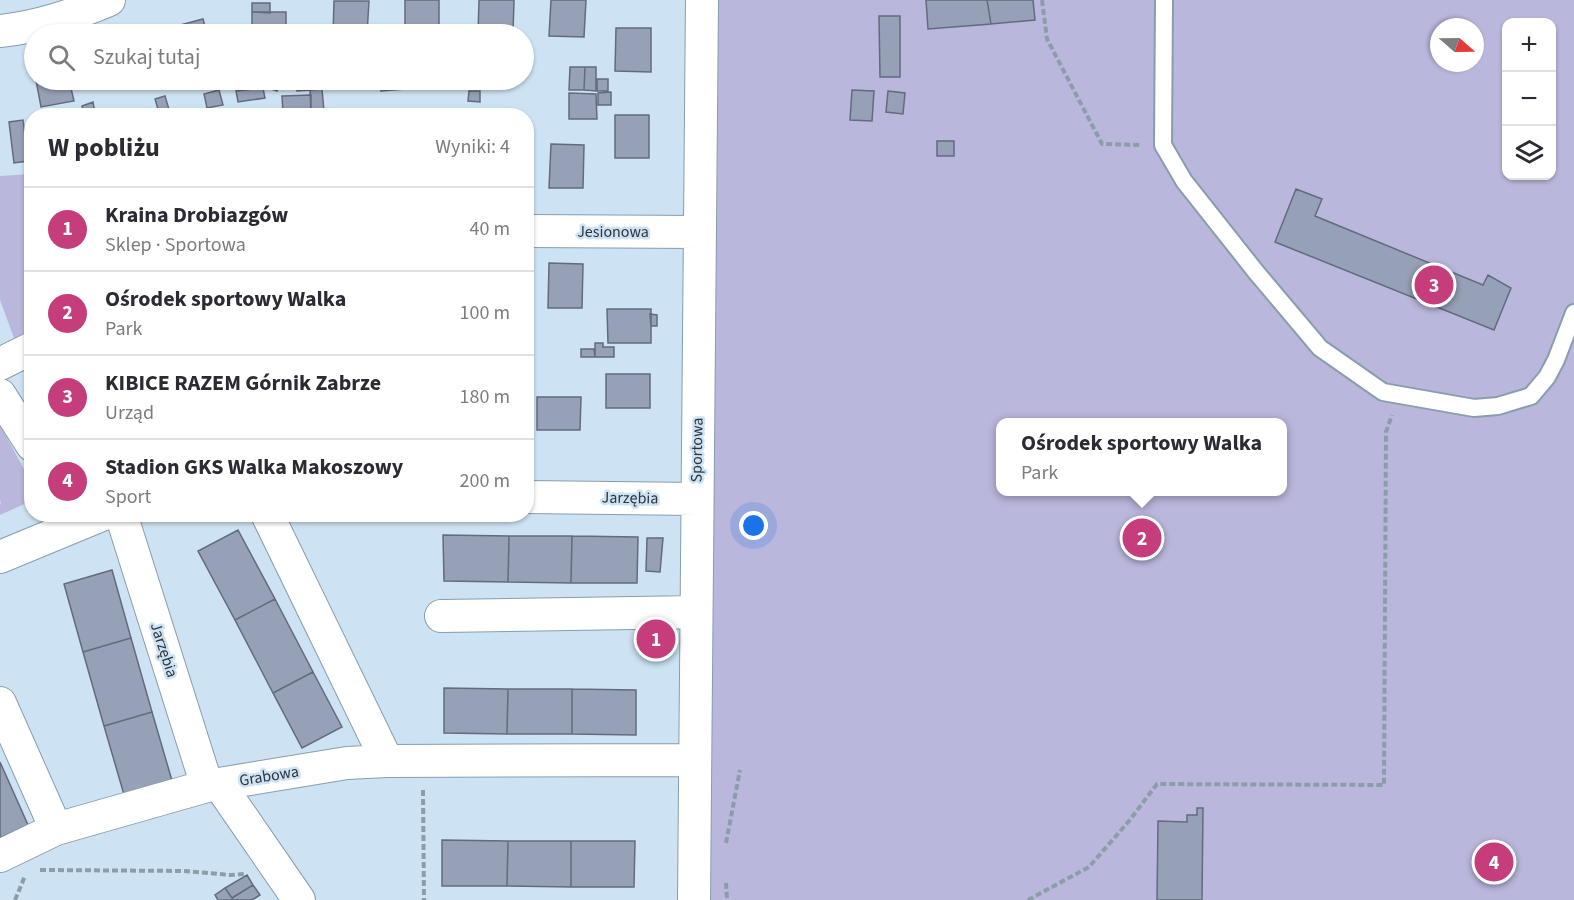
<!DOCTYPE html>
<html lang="pl">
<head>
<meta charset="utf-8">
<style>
	body { margin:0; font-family:"Source Sans 3",sans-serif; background:#f7f7f7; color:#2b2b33 }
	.controls { position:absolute; right:18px; top:18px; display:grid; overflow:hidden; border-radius:12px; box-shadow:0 2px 4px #0004 }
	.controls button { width:54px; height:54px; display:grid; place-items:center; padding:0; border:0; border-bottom:2px solid #e1e1e2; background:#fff; color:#2b2b33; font:30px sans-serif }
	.compass { position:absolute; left:1430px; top:18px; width:54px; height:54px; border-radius:50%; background:#fff; box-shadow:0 2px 4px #0004; rotate:110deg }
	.you { position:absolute; left:754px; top:526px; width:21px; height:21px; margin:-15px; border:4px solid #fff; border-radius:50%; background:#1a73e8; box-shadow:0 0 0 9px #1a73e833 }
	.badge { display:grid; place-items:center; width:39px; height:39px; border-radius:50%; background:#c53d7b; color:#fff; font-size:20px; font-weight:700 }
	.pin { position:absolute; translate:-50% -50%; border:3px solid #fff; box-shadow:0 2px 6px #0006 }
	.popup { position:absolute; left:996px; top:418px; width:291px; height:78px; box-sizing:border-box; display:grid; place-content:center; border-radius:12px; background:#fff; filter:drop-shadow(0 2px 4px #0005); font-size:20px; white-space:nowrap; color:#7c7c81 }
	.popup b { font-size:22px; color:#2b2b33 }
	.popup::after { content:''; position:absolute; left:50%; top:100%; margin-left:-12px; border:12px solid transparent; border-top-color:#fff }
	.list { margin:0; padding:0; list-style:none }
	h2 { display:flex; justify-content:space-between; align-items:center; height:78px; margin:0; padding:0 24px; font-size:26px }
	h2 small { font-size:20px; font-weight:400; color:#7c7c81 }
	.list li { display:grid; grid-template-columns:39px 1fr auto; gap:18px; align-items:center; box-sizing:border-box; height:84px; padding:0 24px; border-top:2px solid #e1e1e2 }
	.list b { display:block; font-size:22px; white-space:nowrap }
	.list p { margin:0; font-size:20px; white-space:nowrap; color:#7c7c81 }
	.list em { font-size:20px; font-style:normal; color:#7c7c81 }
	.icon { flex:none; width:33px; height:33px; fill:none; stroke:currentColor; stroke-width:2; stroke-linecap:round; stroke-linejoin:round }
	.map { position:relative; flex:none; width:1574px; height:900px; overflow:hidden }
	.search { position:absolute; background:#fff; box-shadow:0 2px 4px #0004; left:24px; top:24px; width:510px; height:66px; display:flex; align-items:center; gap:15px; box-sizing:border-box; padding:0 21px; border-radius:33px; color:#7c7c81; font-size:22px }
	.panel { position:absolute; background:#fff; box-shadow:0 2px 4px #0004; left:24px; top:108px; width:510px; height:414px; border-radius:24px }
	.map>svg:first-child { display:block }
</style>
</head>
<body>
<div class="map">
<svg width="1574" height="900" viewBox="0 0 1574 900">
	<rect width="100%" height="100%" fill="#cde3f4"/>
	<!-- green -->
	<path fill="#bab7dc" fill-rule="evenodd" d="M715,0H1574V900H707ZM1506,22H1552V176H1506ZM1439,27H1475V63H1439ZM1001,422H1283V492H1001Z
		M31,174V329L14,338L0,300V176Z
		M0,425L31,482V501L0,515V504L1,503L0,500Z"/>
	<!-- building -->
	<path fill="#96a0b6" stroke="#626b7f" stroke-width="1.5" d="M405,0H439V34H405Z
		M479,0H514L513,34H478Z
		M551,0H586L584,37L549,36Z
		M926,0H987L991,24L928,29Z
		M987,0H1033L1035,20L991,24Z
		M334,1H369L367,34H333Z
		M252,3H270V13L252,12Z
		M252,12H286V34H252Z
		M879,16H900V77H880Z
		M203,19L207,34H171L169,28Z
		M616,28H651V72L615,71Z
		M570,67H585L584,90H569Z
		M585,67H596V91L584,90Z
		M597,79H608V91H597Z
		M36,80H69L74,101L41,107Z
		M111,80H140L113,87Z
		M269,80H282L277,91L266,87Z
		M296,80H310V90L297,91Z
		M310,80H326L327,88L310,90Z
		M380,80H404L405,89L381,91Z
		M425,80H437V84L425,85Z
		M263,88L265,98L238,102L236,91Z
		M322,89L324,111L311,113L310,90Z
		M219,90L223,105L207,108L204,94Z
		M852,90L874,91L872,121L850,120Z
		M469,91H480V102L468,101Z
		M888,91L905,93L903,114L886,112Z
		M611,92V105H598V93Z
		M569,93L596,94L597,119H569Z
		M311,95V113L283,114L282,96Z
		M165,96L171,116H160L155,99Z
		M93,102L95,113L84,115L82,106Z
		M615,115H649V158H615Z
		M23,120L28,161L14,163L9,122Z
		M937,141H954V156H937Z
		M551,144L584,145L583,188H549Z
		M1296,189L1322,199L1315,216L1483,285L1488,275L1511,288L1494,330L1275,242Z
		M549,263L583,264L582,308H548Z
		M607,309H651V343H608Z
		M650,314L657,315V326H651Z
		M595,343H603V347H614V357H595Z
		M581,349H594L595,357H581Z
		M606,374H650V408H606Z
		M537,397H581L580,430H537Z
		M238,530L275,599L235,620L198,551Z
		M443,535L509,536L508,582L444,581Z
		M509,536H572L571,583L508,582Z
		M572,536L638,537L637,583H571Z
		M647,538H663L660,572L646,571Z
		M112,570L131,638L83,652L64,584Z
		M275,599L313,672L273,693L235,620Z
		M649,626H665L664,653L647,652Z
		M131,638L152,712L104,726L83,652Z
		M313,672L342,727L302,748L273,693Z
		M444,688L508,689L507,734L444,733Z
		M508,689H572V734H507Z
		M572,689L636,690V735L572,734Z
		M152,712L173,784L125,798L104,726Z
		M0,762L28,825L0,838Z
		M1197,808H1203L1202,900H1157L1158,821L1187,822V815H1197Z
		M442,840L508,841L507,886H442Z
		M508,841H571V887L507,886Z
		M571,841H635L634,887H571Z
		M247,875L253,885L232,898L225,888Z
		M253,885L260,895L252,900H233L232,898Z
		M225,888L232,898L233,900H218L215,895Z"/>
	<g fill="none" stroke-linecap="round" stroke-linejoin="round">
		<defs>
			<path id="service" d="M1164,0L1163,145L1184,181L1256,272L1320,348L1383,392L1474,408L1498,406L1531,396L1547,377L1556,360L1574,313"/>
			<path id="minor" d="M0,31C39,27 73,15 109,0
				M526,231L699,232
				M0,364L32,348
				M0,395L32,445
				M526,497L697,499
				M121,514L207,786
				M267,514L387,761
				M0,557L104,514
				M441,616L696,612
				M0,703L56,829
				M0,856L56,829L207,786L219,784
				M299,900L219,784L347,763L387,761L695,760
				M694,900L702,0"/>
		</defs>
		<!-- service casing -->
		<use href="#service" stroke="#889dad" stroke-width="20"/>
		<!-- minor casing -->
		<use href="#minor" stroke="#889dad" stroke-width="34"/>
		<!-- path -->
		<path stroke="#8c9daa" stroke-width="4" stroke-dasharray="6 3" stroke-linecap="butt" d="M1042,0L1047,39L1102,144L1141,145
			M423,790L424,900
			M726,843L740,770
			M40,870L185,871L230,875L245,874
			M726,883L727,900
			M15,900L25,876
			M1028,900L1089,867L1129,821L1157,784L1384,785L1386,432L1392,415"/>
		<!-- service -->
		<use href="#service" stroke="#fff" stroke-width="16"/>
		<!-- minor -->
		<use href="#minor" stroke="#fff" stroke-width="32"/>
	</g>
	<g text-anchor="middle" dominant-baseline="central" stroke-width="5" stroke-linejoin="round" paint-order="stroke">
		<!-- street labels -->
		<g font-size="16" fill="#2d353c" stroke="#cde3f4">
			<text x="613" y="232">Jesionowa</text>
			<text transform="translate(697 450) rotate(-89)">Sportowa</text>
			<text transform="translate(630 498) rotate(1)">Jarzębia</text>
			<text transform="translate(164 650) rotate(72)">Jarzębia</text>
			<text transform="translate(269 776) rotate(-9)">Grabowa</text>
		</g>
	</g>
</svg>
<div class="controls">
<button>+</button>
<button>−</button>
<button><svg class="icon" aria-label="layers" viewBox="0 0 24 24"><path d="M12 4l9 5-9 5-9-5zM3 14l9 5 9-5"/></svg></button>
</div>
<svg class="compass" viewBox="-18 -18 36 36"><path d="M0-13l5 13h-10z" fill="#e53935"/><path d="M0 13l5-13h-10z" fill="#7c7c81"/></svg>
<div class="you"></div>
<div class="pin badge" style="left:656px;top:639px">1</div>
<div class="pin badge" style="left:1142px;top:538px">2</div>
<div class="popup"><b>Ośrodek sportowy Walka</b>Park</div>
<div class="pin badge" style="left:1434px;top:285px">3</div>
<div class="pin badge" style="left:1494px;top:862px">4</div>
<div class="search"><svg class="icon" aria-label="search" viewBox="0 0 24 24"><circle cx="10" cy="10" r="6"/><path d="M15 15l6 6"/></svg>Szukaj tutaj</div>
<section class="panel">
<h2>W pobliżu<small>Wyniki: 4</small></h2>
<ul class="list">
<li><span class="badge">1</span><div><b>Kraina Drobiazgów</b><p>Sklep · Sportowa</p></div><em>40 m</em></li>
<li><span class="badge">2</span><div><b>Ośrodek sportowy Walka</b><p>Park</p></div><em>100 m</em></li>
<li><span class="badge">3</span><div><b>KIBICE RAZEM Górnik Zabrze</b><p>Urząd</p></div><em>180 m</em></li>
<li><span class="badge">4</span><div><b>Stadion GKS Walka Makoszowy</b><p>Sport</p></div><em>200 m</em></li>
</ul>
</section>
</div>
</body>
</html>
